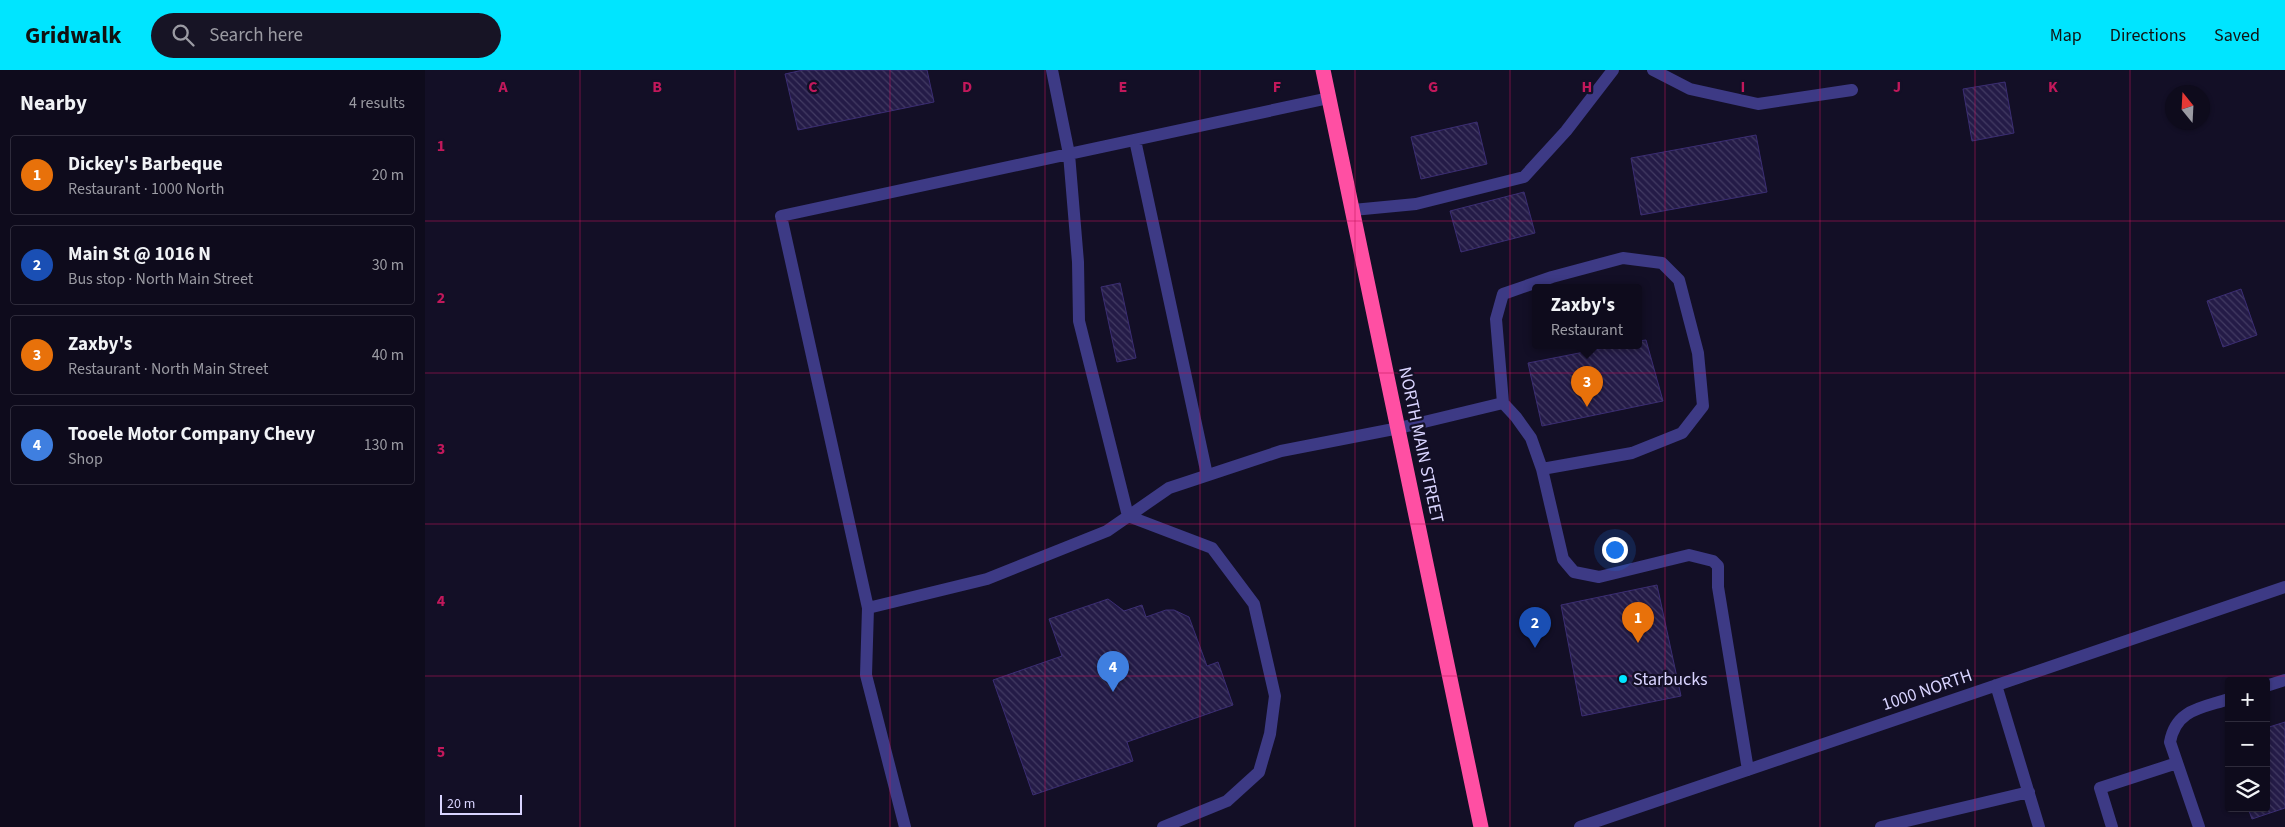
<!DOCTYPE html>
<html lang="en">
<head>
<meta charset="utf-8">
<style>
	body { margin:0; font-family:"Source Sans 3",sans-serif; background:#171425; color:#f1f3f6 }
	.controls { position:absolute; right:15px; bottom:15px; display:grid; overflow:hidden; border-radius:5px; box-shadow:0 1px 4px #0004 }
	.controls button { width:45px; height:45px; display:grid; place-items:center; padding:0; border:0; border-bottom:1px solid #2e2b3b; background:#0e0b1c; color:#f1f3f6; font:25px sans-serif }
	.compass { position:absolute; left:1740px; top:15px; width:45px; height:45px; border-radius:50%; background:#0e0b1c; box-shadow:0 1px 4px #0004; rotate:342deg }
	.scale { position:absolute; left:15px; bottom:12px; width:82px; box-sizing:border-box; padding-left:5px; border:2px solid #d9d4ff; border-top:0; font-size:14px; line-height:18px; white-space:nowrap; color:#d9d4ff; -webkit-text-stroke:4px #130f26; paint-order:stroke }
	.you { position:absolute; left:1189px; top:479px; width:18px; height:18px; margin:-12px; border:4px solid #fff; border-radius:50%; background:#1a73e8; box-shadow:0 0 0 8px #1a73e833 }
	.badge { display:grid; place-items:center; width:32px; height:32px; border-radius:50%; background:#00e5ff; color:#fff; font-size:16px; font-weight:700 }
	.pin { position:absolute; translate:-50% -41px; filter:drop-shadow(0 1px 2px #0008) }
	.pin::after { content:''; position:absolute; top:26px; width:18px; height:15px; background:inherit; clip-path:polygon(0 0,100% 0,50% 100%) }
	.popup { position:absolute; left:1107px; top:214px; width:110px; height:65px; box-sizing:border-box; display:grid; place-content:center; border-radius:5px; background:#0e0b1c; filter:drop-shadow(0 1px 4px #0005); font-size:16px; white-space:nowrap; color:#9b9ba3 }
	.popup b { font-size:19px; color:#f1f3f6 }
	.popup::after { content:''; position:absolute; left:50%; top:100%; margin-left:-10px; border:10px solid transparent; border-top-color:#0e0b1c }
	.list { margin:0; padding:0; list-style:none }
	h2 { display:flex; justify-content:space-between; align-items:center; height:65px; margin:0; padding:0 20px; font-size:21px }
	h2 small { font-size:16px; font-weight:400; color:#9b9ba3 }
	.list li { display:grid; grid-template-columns:32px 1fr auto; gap:15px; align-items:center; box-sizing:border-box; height:80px; margin:0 10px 10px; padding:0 10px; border:1px solid #2e2b3b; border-radius:5px }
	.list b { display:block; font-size:19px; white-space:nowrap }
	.list p { margin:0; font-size:16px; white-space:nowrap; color:#9b9ba3 }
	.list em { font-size:16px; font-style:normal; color:#9b9ba3 }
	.icon { flex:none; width:28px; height:28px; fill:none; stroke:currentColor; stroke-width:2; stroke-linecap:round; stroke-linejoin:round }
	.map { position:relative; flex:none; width:1860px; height:757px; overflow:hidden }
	header { display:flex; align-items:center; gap:30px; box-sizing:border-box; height:70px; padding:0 25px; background:#00e5ff; color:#111 }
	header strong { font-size:24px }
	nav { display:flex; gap:28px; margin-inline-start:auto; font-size:18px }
	.search { width:350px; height:45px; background:#171425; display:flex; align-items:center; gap:12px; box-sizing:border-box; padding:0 18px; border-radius:28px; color:#9b9ba3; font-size:19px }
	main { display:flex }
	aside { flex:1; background:#0e0b1c }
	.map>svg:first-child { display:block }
</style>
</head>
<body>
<header>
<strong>Gridwalk</strong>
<div class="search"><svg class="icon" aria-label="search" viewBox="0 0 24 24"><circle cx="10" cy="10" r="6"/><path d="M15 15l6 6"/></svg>Search here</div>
<nav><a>Map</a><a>Directions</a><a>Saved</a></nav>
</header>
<main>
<aside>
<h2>Nearby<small>4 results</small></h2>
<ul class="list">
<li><span class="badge" style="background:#e8710a">1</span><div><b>Dickey's Barbeque</b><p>Restaurant · 1000 North</p></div><em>20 m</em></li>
<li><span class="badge" style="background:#1a4fb4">2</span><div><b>Main St @ 1016 N</b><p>Bus stop · North Main Street</p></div><em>30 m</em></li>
<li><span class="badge" style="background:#e8710a">3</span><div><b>Zaxby's</b><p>Restaurant · North Main Street</p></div><em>40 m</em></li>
<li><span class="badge" style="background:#3f7fe0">4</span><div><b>Tooele Motor Company Chevy</b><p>Shop</p></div><em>130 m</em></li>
</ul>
</aside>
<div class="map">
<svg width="1860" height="757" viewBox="0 0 1860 757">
	<defs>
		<pattern id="building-back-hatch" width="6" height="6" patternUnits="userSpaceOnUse" patternTransform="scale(1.25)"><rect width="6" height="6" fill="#241b47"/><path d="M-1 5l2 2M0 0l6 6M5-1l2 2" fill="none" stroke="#433b63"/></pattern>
	</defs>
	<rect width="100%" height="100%" fill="#130f26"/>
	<!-- building -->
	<path fill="url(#building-back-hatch)" stroke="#3b2d73" d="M378,0H502L509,32L373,60L360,4Z
		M1580,12L1589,63L1547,71L1538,19Z
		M1052,52L1062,94L996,109L986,67Z
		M1331,65L1342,122L1216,145L1206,88Z
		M1099,122L1110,163L1036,182L1025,141Z
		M695,213L711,288L692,292L676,217Z
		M1816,219L1832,265L1798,277L1782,231Z
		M1221,270L1238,331L1117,356L1103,293L1190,276H1213V271Z
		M1232,515L1256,626L1157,646L1136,535Z
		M683,529L699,541L717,535L721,547L741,540H749L764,547L782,596L793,592L808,635L702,672L708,691L608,725L568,610L637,586L624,549Z
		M1860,652V738L1827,749L1823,738H1841V658Z"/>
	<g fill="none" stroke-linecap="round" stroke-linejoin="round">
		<!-- minor -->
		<path stroke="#3d3a85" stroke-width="12" d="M627,0L644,84L653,192L654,251L703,446L787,478L829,534L850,626L845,664L834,702L802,731L738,757
			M1228,0L1265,19L1333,34L1427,20
			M904,28L356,146L443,538L562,509L682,461L744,418L856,381L974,358L1078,333L1091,347L1106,368L1117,399L1138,489L1149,502L1174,507L1264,485L1288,491L1293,496V517L1323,700
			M710,70L782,405
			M928,140L991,134L1099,107L1141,61L1188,0
			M1078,333L1071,249L1078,224L1127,207L1198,188L1237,193L1254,210L1273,283L1278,336L1257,363L1207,383L1117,399
			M443,538L441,605L480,757
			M1571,615L1614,757
			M1841,616L1860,610
			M1155,757L1860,517
			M1456,757L1604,722
			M1687,757L1675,718L1752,693
			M1774,757L1745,672C1751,639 1777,638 1804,629"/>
		<!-- highway -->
		<path stroke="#ff4fa3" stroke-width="15" d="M898,0L1056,757"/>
	</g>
	<!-- grid -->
	<path fill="none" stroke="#c2185b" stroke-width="1" stroke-opacity="0.55" d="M155,0V757M310,0V757M465,0V757M620,0V757M775,0V757M930,0V757M1085,0V757M1240,0V757M1395,0V757M1550,0V757M1705,0V757M0,151H1860M0,303H1860M0,454H1860M0,606H1860"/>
	<!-- markers -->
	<circle fill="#00e5ff" stroke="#130f26" stroke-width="2" cx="1198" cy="609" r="5"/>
	<g text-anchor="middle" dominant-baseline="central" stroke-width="4.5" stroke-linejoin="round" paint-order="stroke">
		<!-- street labels -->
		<g font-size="18" fill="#d9d4ff" stroke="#130f26">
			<text transform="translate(996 375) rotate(78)">NORTH MAIN STREET</text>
			<text transform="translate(1502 620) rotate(-19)">1000 NORTH</text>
		</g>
		<!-- poi labels -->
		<g font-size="18" fill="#d9d4ff" stroke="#130f26" text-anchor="start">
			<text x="1208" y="609">Starbucks</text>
		</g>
	</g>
	<g font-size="16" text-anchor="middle" font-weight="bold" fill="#c2185b" stroke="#130f26" stroke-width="4.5" stroke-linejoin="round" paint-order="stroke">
		<text x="78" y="22">A</text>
		<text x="232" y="22">B</text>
		<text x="388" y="22">C</text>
		<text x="542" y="22">D</text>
		<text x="698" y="22">E</text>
		<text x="852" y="22">F</text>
		<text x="1008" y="22">G</text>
		<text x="1162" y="22">H</text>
		<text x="1318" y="22">I</text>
		<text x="1472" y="22">J</text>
		<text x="1628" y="22">K</text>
		<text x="16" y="81">1</text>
		<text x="16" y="233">2</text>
		<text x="16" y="384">3</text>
		<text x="16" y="536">4</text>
		<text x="16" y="687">5</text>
	</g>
</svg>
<div class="controls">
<button>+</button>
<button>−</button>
<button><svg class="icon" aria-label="layers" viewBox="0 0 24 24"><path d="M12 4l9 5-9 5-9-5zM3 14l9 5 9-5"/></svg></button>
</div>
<svg class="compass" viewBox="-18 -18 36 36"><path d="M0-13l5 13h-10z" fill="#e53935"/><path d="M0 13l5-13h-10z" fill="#9b9ba3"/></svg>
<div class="scale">20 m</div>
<div class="you"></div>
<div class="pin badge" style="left:1213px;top:573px;background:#e8710a">1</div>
<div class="pin badge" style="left:1110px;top:578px;background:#1a4fb4">2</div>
<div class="pin badge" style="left:1162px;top:337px;background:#e8710a">3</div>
<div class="popup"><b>Zaxby's</b>Restaurant</div>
<div class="pin badge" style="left:688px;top:622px;background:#3f7fe0">4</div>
</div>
</main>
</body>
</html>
